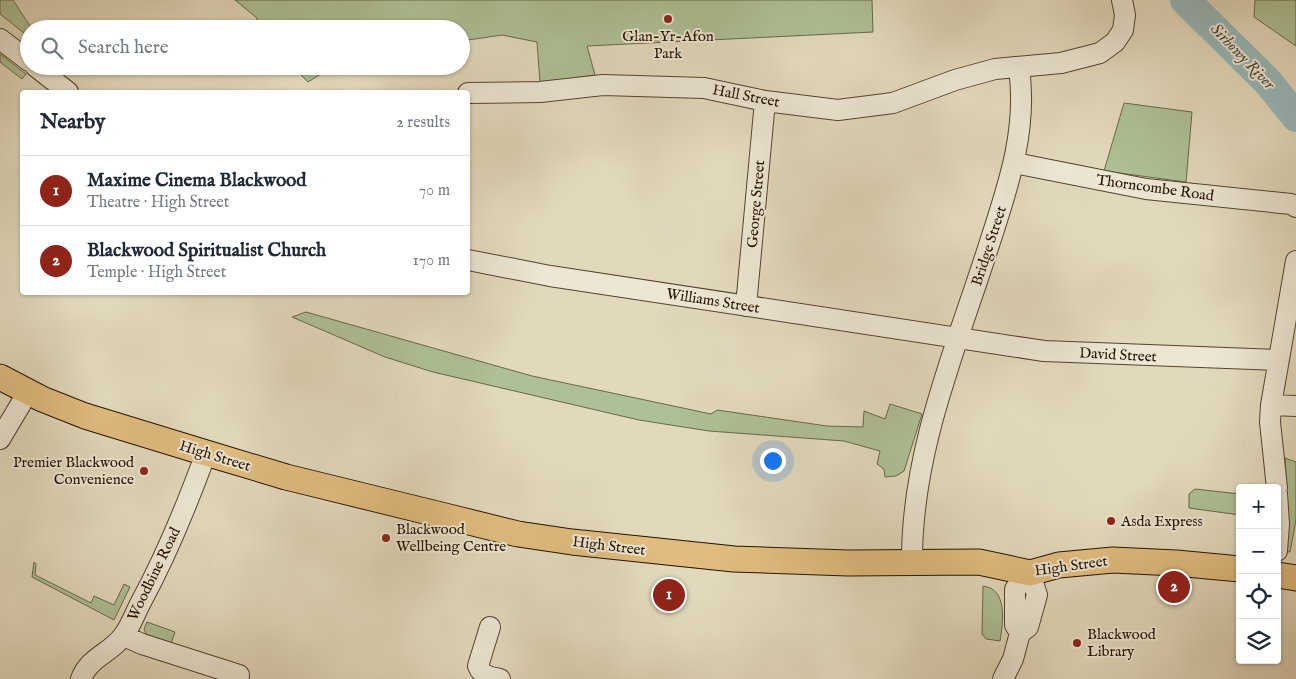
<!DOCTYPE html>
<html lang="en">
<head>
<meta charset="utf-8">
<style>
	body { margin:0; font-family:"IM FELL English",serif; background:#f6f6f7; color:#1f2937 }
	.controls { position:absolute; right:15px; bottom:15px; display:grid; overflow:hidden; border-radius:5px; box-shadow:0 1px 4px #0004 }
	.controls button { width:45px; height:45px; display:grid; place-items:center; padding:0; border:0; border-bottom:1px solid #e0e1e3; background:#fff; color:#1f2937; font:25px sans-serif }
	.you { position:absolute; left:772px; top:460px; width:18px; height:18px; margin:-12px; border:4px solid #fff; border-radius:50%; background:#1a73e8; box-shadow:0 0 0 8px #1a73e833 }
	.badge { display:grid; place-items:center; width:32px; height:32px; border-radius:50%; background:#8f2418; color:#fff; font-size:16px; font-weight:700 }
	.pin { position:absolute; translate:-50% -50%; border:2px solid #fff; box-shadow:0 1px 5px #0006 }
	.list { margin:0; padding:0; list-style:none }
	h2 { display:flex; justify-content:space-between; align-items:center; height:65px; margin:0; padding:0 20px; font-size:21px }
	h2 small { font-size:16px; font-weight:400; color:#747a83 }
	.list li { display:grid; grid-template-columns:32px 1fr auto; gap:15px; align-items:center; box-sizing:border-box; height:70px; padding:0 20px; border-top:1px solid #e0e1e3 }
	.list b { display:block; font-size:19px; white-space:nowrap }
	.list p { margin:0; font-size:16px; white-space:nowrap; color:#747a83 }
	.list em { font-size:16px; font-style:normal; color:#747a83 }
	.icon { flex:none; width:28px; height:28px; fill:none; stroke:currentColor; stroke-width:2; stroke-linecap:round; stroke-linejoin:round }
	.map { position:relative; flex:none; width:1296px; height:679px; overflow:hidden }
	.search { position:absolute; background:#fff; box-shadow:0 1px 4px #0004; left:20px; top:20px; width:450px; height:55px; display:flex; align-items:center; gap:12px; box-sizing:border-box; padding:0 18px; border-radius:28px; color:#747a83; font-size:19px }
	.panel { position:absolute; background:#fff; box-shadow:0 1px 4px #0004; left:20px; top:90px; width:450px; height:205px; border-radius:5px }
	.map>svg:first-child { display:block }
</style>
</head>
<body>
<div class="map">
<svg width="1296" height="679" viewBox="0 0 1296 679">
	<rect width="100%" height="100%" fill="#e2d9bc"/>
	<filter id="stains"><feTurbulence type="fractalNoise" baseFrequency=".004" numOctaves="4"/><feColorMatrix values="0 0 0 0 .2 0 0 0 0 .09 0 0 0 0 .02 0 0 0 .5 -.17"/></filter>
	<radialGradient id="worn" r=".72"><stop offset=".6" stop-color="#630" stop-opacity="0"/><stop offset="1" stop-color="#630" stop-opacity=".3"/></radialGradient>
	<!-- green -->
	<path fill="#aec095" stroke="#69684a" d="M0,0H13L32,29H29V37L0,14Z
		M235,0H872L873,32L587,46L595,75L540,83L537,42L502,35L461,41V29H256L257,18Z
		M1255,0H1296V46L1254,17Z
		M0,54L26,74L22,79L0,62Z
		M263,66H334L308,82L298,72Z
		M1124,103L1192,112L1186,182L1104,171Z
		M306,312L532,376L711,414L717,410L827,426L863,427L864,411L885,419L890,404L922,414L904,471L896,476L885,477L884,469L877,464L880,451L844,441L709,431L639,420L433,372L385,357L292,317Z
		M1285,458L1296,462V520L1290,552L1283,551L1288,524Z
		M1195,489L1240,494V515L1189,508V494Z
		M34,562L36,564L35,575L91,603L94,596L114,605L124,584L130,587L114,620L32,577Z
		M983,586C1008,589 1003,622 1000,641L986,639L982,634Z
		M147,622L175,632L170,647L147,636L144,629Z"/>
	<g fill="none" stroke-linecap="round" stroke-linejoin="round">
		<!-- river -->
		<path stroke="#98b8ba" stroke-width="30" d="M1185,0L1268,82L1296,117"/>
		<defs>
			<path id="minor" d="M0,39L29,61
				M35,66L68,92
				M468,93L540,92L603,85L704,88L765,101L838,110L893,103L955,80L995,69L1061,63L1100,53L1115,42L1123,30L1125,15L1122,0
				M1015,163L1146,189L1291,204L1296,207
				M468,260L550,276L1044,351L1279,360
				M746,306L765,101
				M1271,405L1296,406
				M0,439L28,392
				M1277,488L1270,422L1271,405L1296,261
				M1277,494L1279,524L1277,551
				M912,563C911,453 955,351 988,248C1007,189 1028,132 1019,68
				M490,627L478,666C482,676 490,677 500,679
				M1020,633L1015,625V589L1030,573
				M124,636L142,644L239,675
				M81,679C89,657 111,653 123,636C131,626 135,613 141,602C167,554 187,505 206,453
				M1003,679L1013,659L1020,633L1028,627L1037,595L1030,573"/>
			<path id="major" d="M0,377L42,399L85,416L206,453L286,477L449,517L518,534L572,542L734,559L848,563L979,562L1030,573L1059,565L1113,560L1176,563L1240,569
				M1277,575L1296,578"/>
		</defs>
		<!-- minor casing -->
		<use href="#minor" stroke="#54432f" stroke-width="22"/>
		<!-- major casing -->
		<use href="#major" stroke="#241100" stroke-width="27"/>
		<!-- minor -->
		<use href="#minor" stroke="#ece6d3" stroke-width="20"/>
		<!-- major -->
		<use href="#major" stroke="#e1bc7e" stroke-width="25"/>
	</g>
	<!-- markers -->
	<g fill="#8f2418" stroke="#ece6d3" stroke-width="2">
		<circle cx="668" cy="19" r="5"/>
		<circle cx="144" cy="471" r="5"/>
		<circle cx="1111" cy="521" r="5"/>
		<circle cx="386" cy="538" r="5"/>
		<circle cx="1077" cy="643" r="5"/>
	</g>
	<g text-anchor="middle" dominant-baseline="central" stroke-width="4" stroke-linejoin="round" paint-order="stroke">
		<!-- poi labels -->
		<g font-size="15" fill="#241100" stroke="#ece6d3" text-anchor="start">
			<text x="668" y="36" text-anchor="middle">Glan-Yr-Afon<tspan x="668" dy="17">Park</tspan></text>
			<text x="134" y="462" text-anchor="end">Premier Blackwood<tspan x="134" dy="17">Convenience</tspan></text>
			<text x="1121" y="521">Asda Express</text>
			<text x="396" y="529">Blackwood<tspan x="396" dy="17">Wellbeing Centre</tspan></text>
			<text x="1087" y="634">Blackwood<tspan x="1087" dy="17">Library</tspan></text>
		</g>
		<!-- street labels -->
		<g font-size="15" fill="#241100" stroke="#ece6d3">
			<text transform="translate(746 96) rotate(11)">Hall Street</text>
			<text transform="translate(1155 188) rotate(8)">Thorncombe Road</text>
			<text transform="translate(756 204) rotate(-85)">George Street</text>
			<text transform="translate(989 246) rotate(-72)">Bridge Street</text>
			<text transform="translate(713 301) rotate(9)">Williams Street</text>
			<text transform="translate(1118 355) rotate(3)">David Street</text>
			<text transform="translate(215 456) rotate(17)">High Street</text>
			<text transform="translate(609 546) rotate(7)">High Street</text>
			<text transform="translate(1071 566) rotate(-8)">High Street</text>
			<text transform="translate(154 574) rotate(-64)">Woodbine Road</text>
		</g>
		<!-- water labels -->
		<g font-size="16" font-style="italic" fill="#4d4b41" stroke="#ece6d3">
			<text transform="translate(1242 57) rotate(46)">Sirhowy River</text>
		</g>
	</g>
	<rect width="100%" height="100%" filter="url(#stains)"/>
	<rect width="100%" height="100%" fill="url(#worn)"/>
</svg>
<div class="controls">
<button>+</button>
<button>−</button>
<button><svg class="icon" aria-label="locate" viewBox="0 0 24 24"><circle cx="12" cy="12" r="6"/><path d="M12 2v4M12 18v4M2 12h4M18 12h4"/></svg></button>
<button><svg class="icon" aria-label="layers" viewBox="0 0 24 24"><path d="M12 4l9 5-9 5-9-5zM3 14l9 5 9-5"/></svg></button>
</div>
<div class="you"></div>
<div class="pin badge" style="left:669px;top:595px">1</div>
<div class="pin badge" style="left:1174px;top:587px">2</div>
<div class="search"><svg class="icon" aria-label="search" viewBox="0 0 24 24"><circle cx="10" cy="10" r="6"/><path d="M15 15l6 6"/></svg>Search here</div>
<section class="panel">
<h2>Nearby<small>2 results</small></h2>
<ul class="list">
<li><span class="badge">1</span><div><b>Maxime Cinema Blackwood</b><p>Theatre · High Street</p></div><em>70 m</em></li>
<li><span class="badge">2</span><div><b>Blackwood Spiritualist Church</b><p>Temple · High Street</p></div><em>170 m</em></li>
</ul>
</section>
</div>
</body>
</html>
